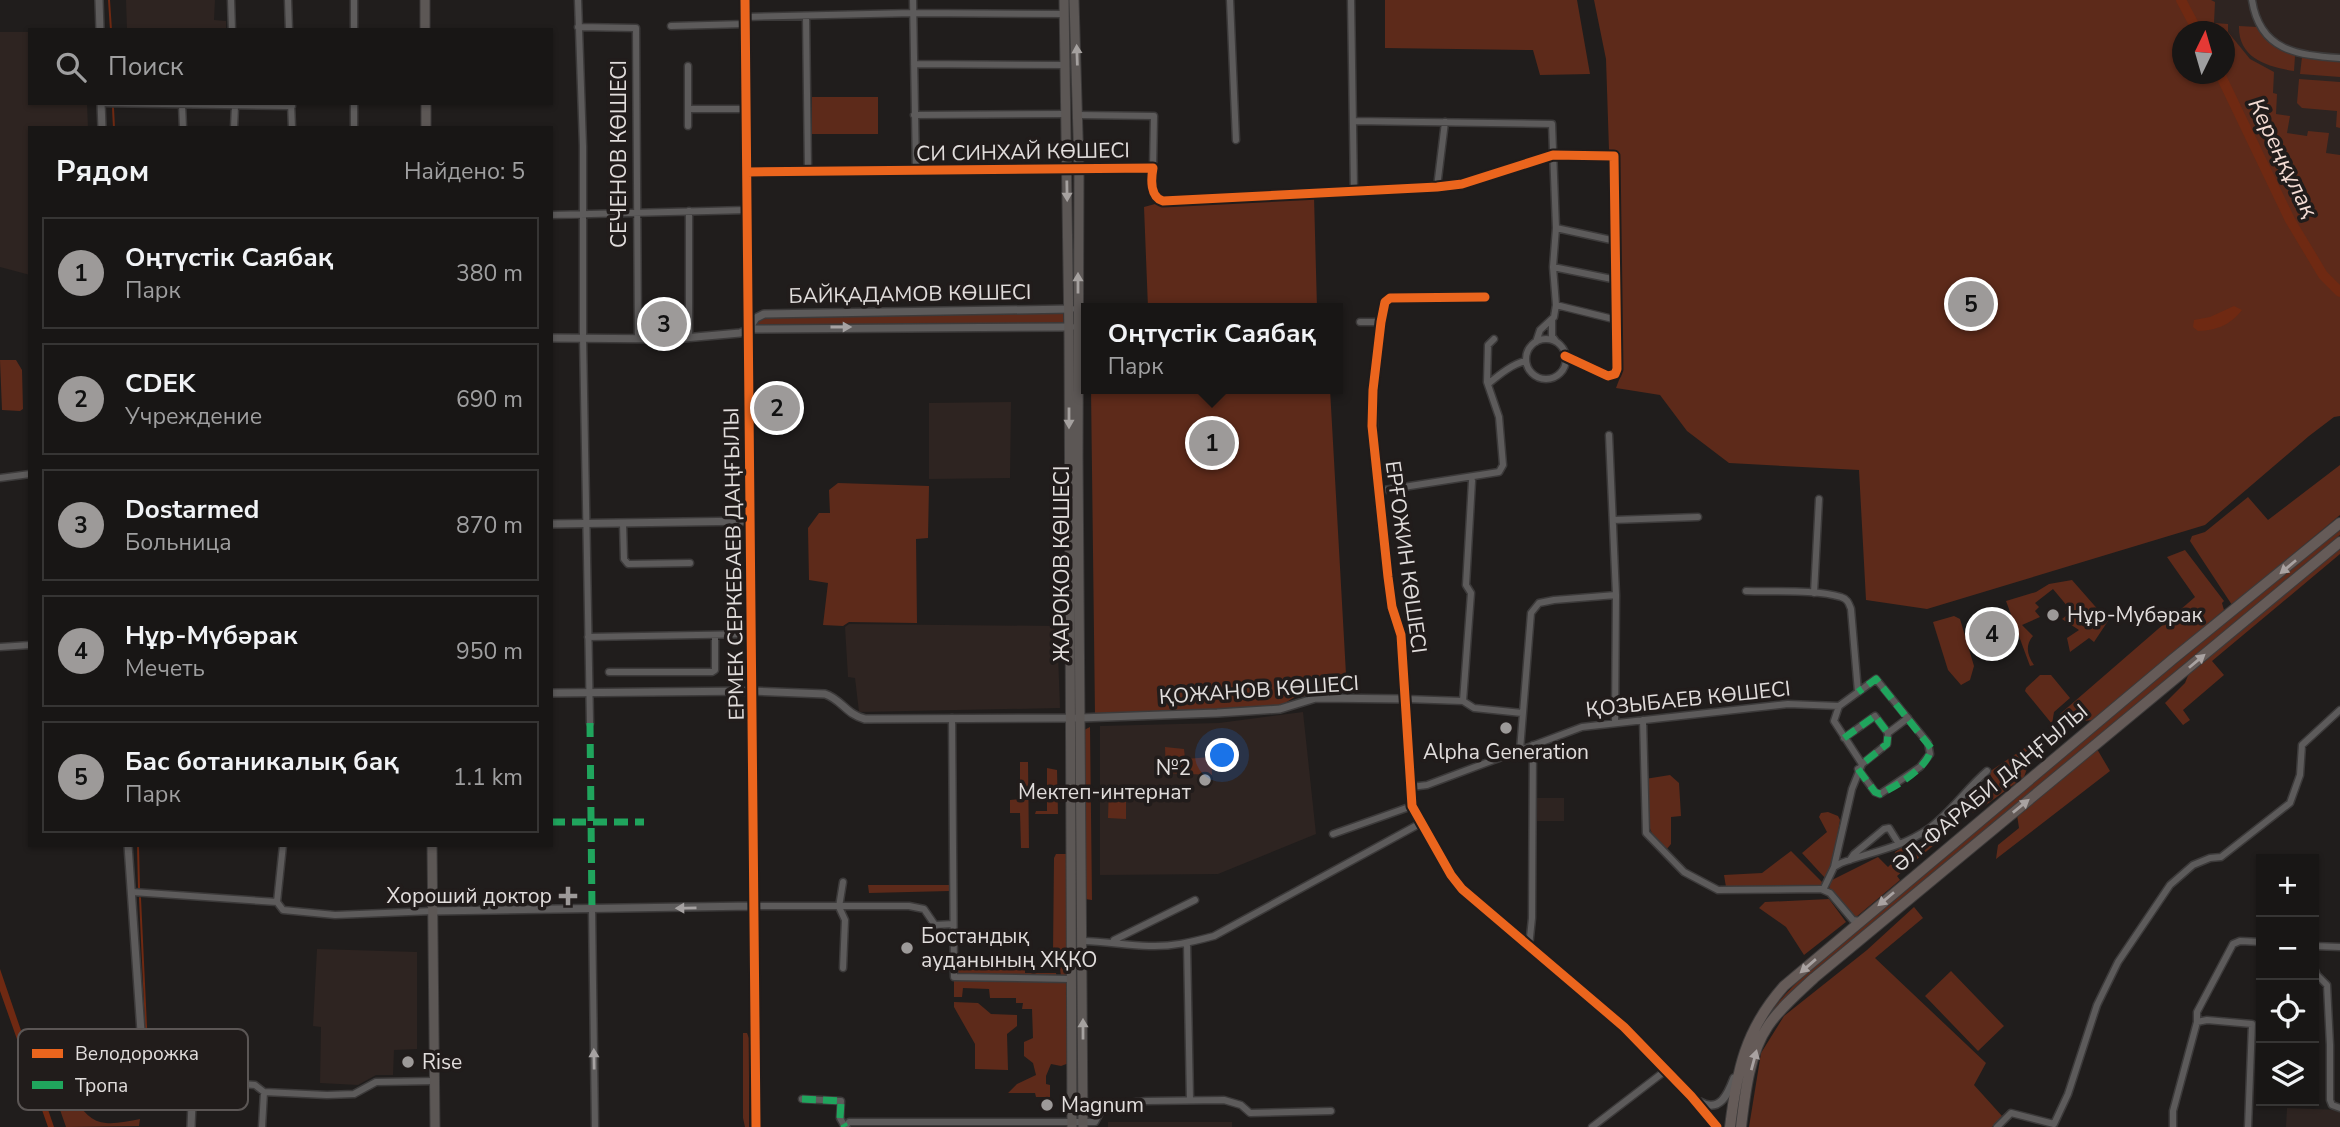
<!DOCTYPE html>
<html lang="ru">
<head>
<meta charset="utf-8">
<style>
	body { margin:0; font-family:"Nunito Sans",sans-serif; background:#211f1e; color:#f1f3f6 }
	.controls { position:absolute; right:21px; bottom:21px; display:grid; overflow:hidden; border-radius:0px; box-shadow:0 2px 5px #0004 }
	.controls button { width:63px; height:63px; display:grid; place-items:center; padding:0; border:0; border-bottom:2px solid #363534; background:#181615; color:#f1f3f6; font:35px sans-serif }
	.compass { position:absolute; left:2172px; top:21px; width:63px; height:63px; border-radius:50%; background:#181615; box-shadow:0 2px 5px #0004; rotate:5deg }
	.you { position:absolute; left:1223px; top:756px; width:24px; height:24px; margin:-18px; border:5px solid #fff; border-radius:50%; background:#1a73e8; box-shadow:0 0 0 10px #1a73e833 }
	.badge { display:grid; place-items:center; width:46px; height:46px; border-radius:50%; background:#9d9a99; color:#111; font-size:23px; font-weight:700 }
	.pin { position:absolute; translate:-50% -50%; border:4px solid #fff; box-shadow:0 2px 7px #0006 }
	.popup { position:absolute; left:1081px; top:303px; width:262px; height:91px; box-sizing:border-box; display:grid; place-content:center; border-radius:0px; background:#181615; filter:drop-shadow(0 2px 5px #0005); font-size:23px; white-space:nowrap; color:#9f9fa0 }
	.popup b { font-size:26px; color:#f1f3f6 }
	.popup::after { content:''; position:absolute; left:50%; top:100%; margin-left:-14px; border:14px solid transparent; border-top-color:#181615 }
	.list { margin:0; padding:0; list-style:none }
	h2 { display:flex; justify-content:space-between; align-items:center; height:91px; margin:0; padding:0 28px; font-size:30px }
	h2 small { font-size:23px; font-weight:400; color:#9f9fa0 }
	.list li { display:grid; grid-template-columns:46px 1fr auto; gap:21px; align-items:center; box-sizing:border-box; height:112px; margin:0 14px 14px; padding:0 14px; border:2px solid #363534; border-radius:0px }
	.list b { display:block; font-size:26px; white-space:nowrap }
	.list p { margin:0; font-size:23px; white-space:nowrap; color:#9f9fa0 }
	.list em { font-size:23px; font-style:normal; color:#9f9fa0 }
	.icon { flex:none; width:38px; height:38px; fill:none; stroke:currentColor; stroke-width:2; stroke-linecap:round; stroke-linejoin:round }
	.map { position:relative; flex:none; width:2340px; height:1127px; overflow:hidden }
	.search { position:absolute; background:#181615; box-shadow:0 2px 5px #0004; left:28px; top:28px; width:525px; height:77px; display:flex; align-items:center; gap:18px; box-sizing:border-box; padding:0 24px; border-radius:0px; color:#9f9fa0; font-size:26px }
	.panel { position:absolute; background:#181615; box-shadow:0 2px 5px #0004; left:28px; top:126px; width:525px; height:721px; border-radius:0px }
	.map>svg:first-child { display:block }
</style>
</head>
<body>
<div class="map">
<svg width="2340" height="1127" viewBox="0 0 2340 1127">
	<rect width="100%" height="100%" fill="#201d1c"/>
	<!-- built -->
	<path fill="#2e2421" d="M126,0H215L214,20L226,21V30H127Z
		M2191,0H2340V353L2224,74V32L2201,31Z
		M0,32H30V103H87L88,128H30V275L0,267Z
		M1011,402L1010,478L929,479V403Z
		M849,624L1057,626L1060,708L859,712L855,678L848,677L845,627Z
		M1303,712L1316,834L1218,874L1100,875V726L1219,723Z
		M1535,798H1564V821H1535Z
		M317,949L417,952V1049L394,1050L393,1075H376L358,1085L320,1083L321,1027L313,1026Z
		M2287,1108L2340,1110V1127H2286Z
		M1108,1122H1232V1127H1108Z"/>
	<!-- green -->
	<path fill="#5d2a1a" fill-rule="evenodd" d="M1385,0H1577L1590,74L1540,75L1533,50L1385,48Z
		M1594,0H2211L2215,2L2214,23L2228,24V32L2250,59L2274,72L2273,93L2277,94L2276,114L2290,116L2287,133L2307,136L2308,131L2329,133L2326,153L2340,155V416L2334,417L2309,436L2205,525L1927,609L1866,600L1859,470L1729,463L1687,431L1660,395L1616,388L1622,372L1618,151L1609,150L1606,59ZM2182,32H2224V74H2182Z
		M2239,26L2257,27L2271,43L2295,56L2294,71C2267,67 2238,58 2239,26Z
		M2302,57L2340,61V77L2300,74Z
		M2299,79L2340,82V128L2336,127L2337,111L2302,108L2297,103Z
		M812,97H878V134H812Z
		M1314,197L1317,308H1148L1144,207L1155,204Z
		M1063,312L1064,326L751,327L760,316Z
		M0,360H16L22,370L23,409L20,411L2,410Z
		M1091,389H1330L1347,692L1295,697L1278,707L1095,715Z
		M2340,465V515L2232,605L2190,541L2192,536L2205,532L2248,497L2268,520Z
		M838,483L929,486L928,538L916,539L917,623L849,622L843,626L823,625L828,583L809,580L808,528L819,513H830L829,490Z
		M2340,528V535L1803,982L1770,1017L1738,1127H1735C1737,1105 1742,1066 1750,1046C1770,1001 1812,969 1847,936Z
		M2340,547V554L2212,661L2224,675L2183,710L2190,720L2183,725L2165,703L2185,683L2189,673Z
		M2185,550L2224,601L2222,603L2224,610L2095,720L2081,721L2060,732L2056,726L2060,714L2195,597L2167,557Z
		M2072,580L2108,621L2094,642L2089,638L2070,652L2067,638L2079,630L2062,619L2068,614L2065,610L2068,607L2053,589L2035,603L2039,607L2035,611L2040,617L2022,625L2033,636C2025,645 2027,655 2034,665L2030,666L2006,601L2036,592L2049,584Z
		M1954,616L1960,619L1974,666L1970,680L1961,685L1948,670L1933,622Z
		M2040,675H2051L2070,698L2054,712L2052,724L2025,691L2026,688Z
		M1090,727L1092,900L1085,899L1084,730Z
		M2035,741L2045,746L2030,760L2024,777L1975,813L1969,811L1953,819L1950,816L1971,795L1994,782L1989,772Z
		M1165,747L1184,749L1185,759L1211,757L1212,775L1166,773Z
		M2097,749L2110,771L1996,859L1998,845L2019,828L2017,815Z
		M1020,762H1028L1029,848H1021L1020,813H1010V800L1020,799Z
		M1047,768L1057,770L1058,814H1035L1036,811H1047Z
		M1670,775L1679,783L1681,816L1671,817V844L1666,850C1643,833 1646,805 1645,779Z
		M1109,786H1126V819L1108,818Z
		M1828,812L1838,816L1840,820L1832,867L1825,878L1802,853L1827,832L1819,817L1821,813Z
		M1945,822L1946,835L1897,876L1900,880L1855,918L1829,890L1830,881L1878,857L1888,867L1894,861L1895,852L1901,848L1906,849L1924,841Z
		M1791,851L1822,882L1821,887H1726L1724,875L1762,873Z
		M1056,854H1066L1068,976H1061L1059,961H1056V954L1053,953L1054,858Z
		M868,885H949L950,891L869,893Z
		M1829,899L1846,922L1804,955L1786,927L1759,908L1765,902Z
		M1914,907L1923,918L1875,958L1986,1063L1974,1085L2002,1116L1992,1127H1749L1761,1053L1784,1016L1867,950Z
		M1020,960L1025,963V973H1056L1057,979L1066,982L1069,988V1063L1061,1066L1051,1064L1046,1076V1084L1050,1085V1097H1036L1035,1093H1008L1017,1084L1036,1075L1033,1063L1024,1056V1042L1033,1038L1032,1009H1022L1023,1003H1016V998H990L989,989L963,988L962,997H954V977H956L958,966L965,961Z
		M1951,971L2004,1026L1978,1051L1925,996Z
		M954,1002L978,1003L991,1014L1017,1015V1026L1007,1034L1008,1070L975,1069V1044L954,1007Z
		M743,1033H747L749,1038V1127H745L743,1118Z
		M56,1054C63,1076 79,1122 106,1123C116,1124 129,1121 140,1119L139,1126L66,1127L41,1055Z"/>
	<!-- water -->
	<path fill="#6f2912" d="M2234,306L2242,310C2230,325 2218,330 2198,331L2193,327L2194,320L2210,317Z
		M0,969L54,1127H48L0,991Z"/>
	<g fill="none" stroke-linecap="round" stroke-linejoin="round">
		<!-- stream -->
		<path stroke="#6f2912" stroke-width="2" d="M109,0L111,30
			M113,108L114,128
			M138,845L139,889
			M140,898L148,1069"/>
		<!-- river -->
		<path stroke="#6f2912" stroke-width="10" d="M2181,0L2198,32
			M2220,74L2290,220L2323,275L2340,292"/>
		<defs>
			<path id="minor" d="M231,0L232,30
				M288,0L289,30
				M354,0V30
				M578,0L583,146V338L590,723
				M913,0L916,170
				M1230,0L1236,140
				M1351,0L1354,191
				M2252,0C2260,51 2297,55 2340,58
				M806,16L808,171
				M745,17L913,13L1065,14
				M671,26L745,24
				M578,27L636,28L638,338
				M914,64L1066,65
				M688,66V126
				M101,103L292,106
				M291,103L292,128
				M354,103V128
				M182,105L183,128
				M688,109H746
				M914,115L1066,114
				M1078,115L1154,116L1153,168
				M1353,121L1552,124L1556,228L1553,267L1556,305L1554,317L1540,330L1536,342
				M234,128L235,106
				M747,172L1153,168C1151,179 1150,197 1163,201L1437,187L1462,184L1553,155L1614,156L1617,369L1615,374L1608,376L1565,356
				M1437,187L1445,122
				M551,215L747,210
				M1556,228L1616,241
				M1553,267L1617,280
				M1485,297L1390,298L1385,302C1366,400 1375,491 1389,589C1392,605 1398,619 1401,635C1404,656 1404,678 1406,699L1463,701L1474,708L1522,713
				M1556,305L1617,320
				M1552,320V336L1555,340
				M1360,322H1381
				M689,333V211
				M1526 359a20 20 0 1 1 40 0a20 20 0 1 1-40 0Z
				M1488,384C1499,375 1512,364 1526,361
				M1609,435L1616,595L1615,722
				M0,478L30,474
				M1378,491L1499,472L1503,465L1499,417L1487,382L1488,345L1494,339
				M1613,520L1698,517
				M623,524L624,559L628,564L690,563
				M1746,591C1772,592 1817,589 1841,597C1848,599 1849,604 1851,609L1858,692
				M1814,593L1819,499
				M588,637L752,634
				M0,647L30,645
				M609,672H712L715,670V636
				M1463,701L1471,593L1466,585L1472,481
				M952,718L954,977L1072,979
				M1643,720L1646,833L1684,872L1718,890L1821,889L1830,893L1853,920L1860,921
				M1888,733L1908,718
				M1844,738L1875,716L1888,733L1887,744L1862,764
				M1520,750L1531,613L1539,603L1554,600L1616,595
				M1411,787L1427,785L1582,727L1788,704L1839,706L1876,679L1928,743L1930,754L1920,767L1880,794L1875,792L1858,769
				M1333,834L1412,806
				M283,845L277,902L283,910L335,915L433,911
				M1850,860L1854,854L1884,829L1889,828L1899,844
				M1834,867L1852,789L1862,764L1834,721L1839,706
				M843,882L839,907L845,920L843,968
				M1823,890L1834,867L1841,863C1871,852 1901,848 1928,829C1951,812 1966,789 1987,771
				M132,892L277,902
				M754,906H909L924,909L935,925L953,924
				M592,910L595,1127
				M1114,940L1195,900
				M1083,941C1106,941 1127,946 1149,946C1171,947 1192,942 1214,936L1421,823
				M1187,944L1190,1100
				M2314,946L2340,947
				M1529,947L1532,918L1533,745
				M2314,968L2317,975L2327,985L2330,1045V1100L2332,1105L2340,1108
				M193,1080L255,1085L264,1092L327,1095L354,1094L376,1082L435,1081
				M802,1099L841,1101L840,1118L845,1127L849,1122H1095L1102,1109L1110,1105L1146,1101L1224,1100L1241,1105L1250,1113L1331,1111
				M262,1127L264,1092
				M1592,1127L1665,1071
				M1997,1127L2011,1113L2054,1124L2068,1094L2097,1005L2118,962L2170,885L2193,865L2210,858L2221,857L2290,803L2300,775L2302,745L2340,710
				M2173,1127V1111L2197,1022
				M2248,1127L2252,1024L2207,1020L2197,1022V1012L2233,944L2240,941L2261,942"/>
			<path id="tertiary" d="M99,0L100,30
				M745,0L756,1127
				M101,103L102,128
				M750,327L756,318L764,314L1071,309
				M551,338L673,339L740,333L749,329L1071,327
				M551,524L751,521
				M551,693L752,691L825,694C841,699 847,715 865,719L1080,718L1217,713L1280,709L1316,698L1406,699L1412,806L1451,875L1462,889L1624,1027L1691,1096L1717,1127
				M128,845L144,1075L150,1078L193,1080L191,1127
				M433,911L754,906
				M1700,1102C1720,1113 1728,1094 1734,1078"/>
			<path id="secondary" d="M425,0V30
				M1064,0L1069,336L1072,1127
				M1074,0L1079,169L1078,457L1083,1127
				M426,103V128
				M432,845L435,1127"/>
			<path id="primary" d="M1730,1127C1737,1070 1745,1030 1784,986L2173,659L2340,523
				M1741,1127C1745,1094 1749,1054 1768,1026C1780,1008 1798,993 1814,978L2340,542"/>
		</defs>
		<!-- minor casing -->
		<use href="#minor" stroke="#3c3a3a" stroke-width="9"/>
		<!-- tertiary casing -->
		<use href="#tertiary" stroke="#3c3a3a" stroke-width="10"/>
		<!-- secondary casing -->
		<use href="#secondary" stroke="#3c3a3a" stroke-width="11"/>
		<!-- primary casing -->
		<use href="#primary" stroke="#3c3a3a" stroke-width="12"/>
		<!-- minor -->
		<use href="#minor" stroke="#5d5b5b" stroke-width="6"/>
		<!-- tertiary -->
		<use href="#tertiary" stroke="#5d5b5b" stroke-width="7"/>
		<!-- secondary -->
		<use href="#secondary" stroke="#5c5755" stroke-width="9"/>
		<!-- primary -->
		<use href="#primary" stroke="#655b58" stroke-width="10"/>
		<!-- quiet -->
		<path stroke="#20a55d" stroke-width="7" stroke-dasharray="14 7" stroke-linecap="butt" d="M590,723L592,910
			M1844,738L1875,716L1888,733L1887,744L1862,764
			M1858,769L1875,792L1880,794C1896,786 1929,768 1931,748L1876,679L1858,692
			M551,822H644
			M802,1099L841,1101L840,1118L845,1127"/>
		<defs>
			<path id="cycleway" d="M745,0L756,1127
				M747,172L1153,168C1151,179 1150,197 1163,201L1437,187L1462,184L1553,155L1614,156L1617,369L1615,374L1608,376L1565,356
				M1485,297L1390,298L1385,302L1381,322L1373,390L1372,426L1388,577L1392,607L1401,635L1412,806L1451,875L1462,889L1624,1027L1691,1096L1717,1127"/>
		</defs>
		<!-- cycleway casing -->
		<use href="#cycleway" stroke="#211c1b" stroke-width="13"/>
		<!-- cycleway -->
		<use href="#cycleway" stroke="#eb651d" stroke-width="9"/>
	</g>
	<!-- one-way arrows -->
	<defs><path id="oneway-solid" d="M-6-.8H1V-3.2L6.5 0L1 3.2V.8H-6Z" transform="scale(1.75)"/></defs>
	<g fill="#a5a19f">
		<use href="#oneway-solid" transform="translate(1077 55) rotate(-92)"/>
		<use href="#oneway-solid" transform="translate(1067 191) rotate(89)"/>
		<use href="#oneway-solid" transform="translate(1078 283) rotate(-90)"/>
		<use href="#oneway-solid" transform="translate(1069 418) rotate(90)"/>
		<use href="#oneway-solid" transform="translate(1083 1029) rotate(-90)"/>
	</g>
	<g fill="#a6a2a2">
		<use href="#oneway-solid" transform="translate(841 327)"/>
		<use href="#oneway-solid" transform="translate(686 908) rotate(179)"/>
		<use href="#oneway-solid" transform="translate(594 1059) rotate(-91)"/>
	</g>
	<g fill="#a9a2a1">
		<use href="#oneway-solid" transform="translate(2288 567) rotate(140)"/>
		<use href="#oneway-solid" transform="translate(2197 661) rotate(-40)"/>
		<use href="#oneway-solid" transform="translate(2021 806) rotate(-39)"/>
		<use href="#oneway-solid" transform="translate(1886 899) rotate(140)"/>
		<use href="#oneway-solid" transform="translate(1808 966) rotate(139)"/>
		<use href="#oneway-solid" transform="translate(1754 1060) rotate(-75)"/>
	</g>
	<!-- markers -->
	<g fill="#9d9a99" stroke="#211c1b" stroke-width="2.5">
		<circle cx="2053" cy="615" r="7"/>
		<circle cx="1506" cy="728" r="7"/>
		<circle cx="1205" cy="780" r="7"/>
		<path d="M564.5 885.5h7v7h7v7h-7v7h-7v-7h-7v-7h7z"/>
		<circle cx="907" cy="948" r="7"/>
		<circle cx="408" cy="1062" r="7"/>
		<circle cx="1047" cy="1105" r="7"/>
	</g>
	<g text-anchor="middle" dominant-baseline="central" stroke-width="7" stroke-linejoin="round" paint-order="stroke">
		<!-- street labels -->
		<g font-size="21" fill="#e1dddc" stroke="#211c1b">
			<text transform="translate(1023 152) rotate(-1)">СИ СИНХАЙ КӨШЕСІ</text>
			<text transform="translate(619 154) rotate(-90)">СЕЧЕНОВ КӨШЕСІ</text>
			<text transform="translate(910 294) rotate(-1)">БАЙҚАДАМОВ КӨШЕСІ</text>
			<text transform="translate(1406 557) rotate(82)">ЕРҒОЖИН КӨШЕСІ</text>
			<text transform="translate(734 564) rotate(-91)">ЕРМЕК СЕРКЕБАЕВ ДАҢҒЫЛЫ</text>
			<text transform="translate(1062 564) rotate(-90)">ЖАРОКОВ КӨШЕСІ</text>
			<text transform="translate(1259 690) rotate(-4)">ҚОЖАНОВ КӨШЕСІ</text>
			<text transform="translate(1688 699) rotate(-6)">ҚОЗЫБАЕВ КӨШЕСІ</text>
			<text transform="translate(1990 788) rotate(-40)">ӘЛ-ФАРАБИ ДАҢҒЫЛЫ</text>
		</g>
		<!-- poi labels -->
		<g font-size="21" fill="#e1dddc" stroke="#211c1b" text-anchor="start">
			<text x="2067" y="615">Нұр-Мубәрак</text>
			<text x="1506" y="752" text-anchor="middle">Alpha Generation</text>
			<text x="1191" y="768" text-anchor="end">№2<tspan x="1191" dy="24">Мектеп-интернат</tspan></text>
			<text x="552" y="896" text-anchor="end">Хороший доктор</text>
			<text x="921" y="936">Бостандық<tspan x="921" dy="24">ауданының ХҚКО</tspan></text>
			<text x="422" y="1062">Rise</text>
			<text x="1061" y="1105">Magnum</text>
		</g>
		<!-- water labels -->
		<g font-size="23" font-style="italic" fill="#f4dcd4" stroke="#211c1b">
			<text transform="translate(2283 158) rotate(64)">Кереңқұлақ</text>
		</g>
	</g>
	<!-- legend -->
	<rect x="18" y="1029" width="230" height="81" rx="10" fill="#211c1b" stroke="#5b5655" stroke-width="2"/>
	<rect x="32" y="1049" width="31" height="9" fill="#eb651d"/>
	<rect x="32" y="1081" width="31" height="8" fill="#20a55d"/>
	<g font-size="19" fill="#e1dddc">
		<text x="75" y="1060">Велодорожка</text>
		<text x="75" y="1092">Тропа</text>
	</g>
</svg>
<div class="controls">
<button>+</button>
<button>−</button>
<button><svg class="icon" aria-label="locate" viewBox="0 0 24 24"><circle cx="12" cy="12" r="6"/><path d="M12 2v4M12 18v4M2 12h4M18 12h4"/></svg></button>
<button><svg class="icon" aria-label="layers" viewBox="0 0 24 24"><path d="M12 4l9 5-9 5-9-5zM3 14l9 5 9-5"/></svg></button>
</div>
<svg class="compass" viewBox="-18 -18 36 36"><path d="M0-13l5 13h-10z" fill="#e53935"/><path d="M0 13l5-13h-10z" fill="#9f9fa0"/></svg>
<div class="you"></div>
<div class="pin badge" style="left:1212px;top:443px">1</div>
<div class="popup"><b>Оңтүстік Саябақ</b>Парк</div>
<div class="pin badge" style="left:777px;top:408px">2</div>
<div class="pin badge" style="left:664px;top:324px">3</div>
<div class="pin badge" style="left:1992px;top:634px">4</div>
<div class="pin badge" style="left:1971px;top:304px">5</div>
<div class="search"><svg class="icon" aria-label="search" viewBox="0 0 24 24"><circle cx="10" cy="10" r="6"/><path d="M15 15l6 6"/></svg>Поиск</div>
<section class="panel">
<h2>Рядом<small>Найдено: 5</small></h2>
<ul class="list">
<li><span class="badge">1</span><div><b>Оңтүстік Саябақ</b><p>Парк</p></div><em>380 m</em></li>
<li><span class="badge">2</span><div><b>CDEK</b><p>Учреждение</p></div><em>690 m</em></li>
<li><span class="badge">3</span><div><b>Dostarmed</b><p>Больница</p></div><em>870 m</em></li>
<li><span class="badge">4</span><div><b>Нұр-Мүбәрак</b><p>Мечеть</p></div><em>950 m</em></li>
<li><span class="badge">5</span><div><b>Бас ботаникалық бақ</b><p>Парк</p></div><em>1.1 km</em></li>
</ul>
</section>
</div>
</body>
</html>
